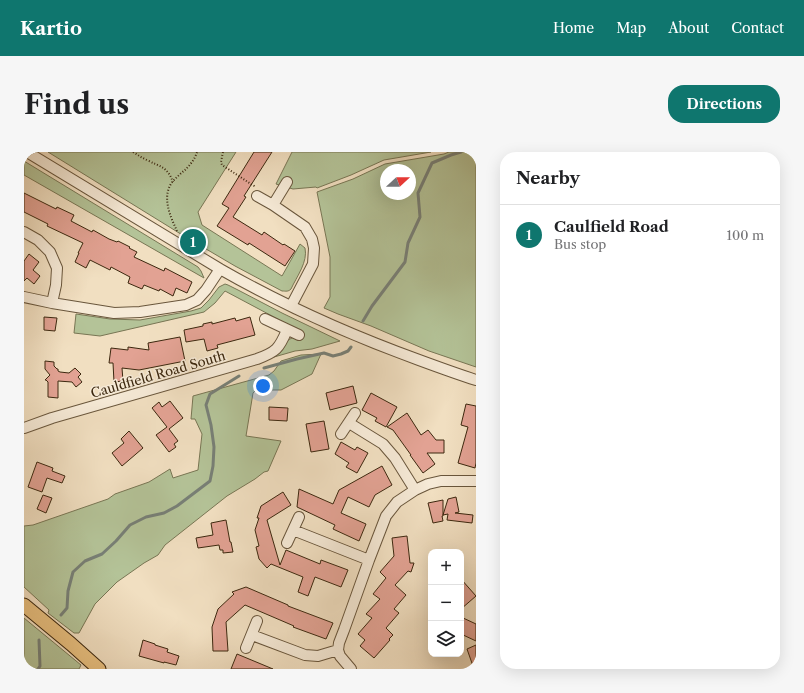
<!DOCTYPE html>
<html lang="en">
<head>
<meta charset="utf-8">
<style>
	body { margin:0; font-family:"Libre Caslon Text",serif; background:#f6f6f6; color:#202124 }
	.controls { position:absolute; right:12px; bottom:12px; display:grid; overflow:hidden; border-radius:8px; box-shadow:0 4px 16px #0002 }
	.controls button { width:36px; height:36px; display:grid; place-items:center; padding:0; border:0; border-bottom:1px solid #e0e0e0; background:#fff; color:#202124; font:20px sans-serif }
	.compass { position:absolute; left:356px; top:12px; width:36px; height:36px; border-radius:50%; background:#fff; box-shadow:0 4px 16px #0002; rotate:69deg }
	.you { position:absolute; left:239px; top:234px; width:14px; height:14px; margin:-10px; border:3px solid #fff; border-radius:50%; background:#1a73e8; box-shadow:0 0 0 6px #1a73e833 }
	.badge { display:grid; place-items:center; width:26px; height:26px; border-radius:50%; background:#0f766e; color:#fff; font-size:13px; font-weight:700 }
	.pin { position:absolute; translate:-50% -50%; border:2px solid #fff; box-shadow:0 1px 4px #0006 }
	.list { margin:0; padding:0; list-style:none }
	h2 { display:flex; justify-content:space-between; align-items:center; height:52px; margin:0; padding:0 16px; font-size:17px }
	h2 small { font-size:13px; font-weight:400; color:#757577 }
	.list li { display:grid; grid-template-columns:26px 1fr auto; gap:12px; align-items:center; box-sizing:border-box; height:60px; padding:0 16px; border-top:1px solid #e0e0e0 }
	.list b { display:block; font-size:15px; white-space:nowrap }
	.list p { margin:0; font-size:13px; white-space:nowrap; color:#757577 }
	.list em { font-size:13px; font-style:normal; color:#757577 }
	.icon { flex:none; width:22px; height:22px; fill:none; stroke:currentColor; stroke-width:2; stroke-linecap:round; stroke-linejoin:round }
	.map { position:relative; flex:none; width:452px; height:517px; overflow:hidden; border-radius:16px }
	header { display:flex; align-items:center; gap:24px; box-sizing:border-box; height:56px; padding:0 20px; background:#0f766e; color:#fff }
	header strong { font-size:19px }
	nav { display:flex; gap:22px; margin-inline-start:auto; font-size:14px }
	.intro { display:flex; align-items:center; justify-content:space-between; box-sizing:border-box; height:96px; padding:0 24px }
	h1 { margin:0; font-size:28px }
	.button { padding:10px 18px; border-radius:16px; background:#0f766e; color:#fff; font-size:14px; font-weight:700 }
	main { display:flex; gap:24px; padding:0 24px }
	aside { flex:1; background:#fff; border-radius:16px; box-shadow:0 4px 16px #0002 }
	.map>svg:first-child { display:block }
</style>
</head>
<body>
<header>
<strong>Kartio</strong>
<nav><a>Home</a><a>Map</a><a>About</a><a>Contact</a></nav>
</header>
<div class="intro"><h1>Find us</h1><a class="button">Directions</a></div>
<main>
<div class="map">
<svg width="452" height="517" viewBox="0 0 452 517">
	<rect width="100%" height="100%" fill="#f1dfc1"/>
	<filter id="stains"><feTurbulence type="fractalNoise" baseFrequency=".005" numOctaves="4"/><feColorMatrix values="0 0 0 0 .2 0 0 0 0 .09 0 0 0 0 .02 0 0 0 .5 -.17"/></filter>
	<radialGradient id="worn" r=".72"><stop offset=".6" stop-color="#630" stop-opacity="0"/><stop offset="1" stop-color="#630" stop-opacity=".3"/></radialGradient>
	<!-- green -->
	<path fill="#b4c398" stroke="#787654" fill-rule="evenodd" d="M24,0H212L174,60L178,73L258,124L276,92L281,96C284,110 273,124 267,137C264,140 262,139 258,139L211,114L160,84Z
		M268,0H407L360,8L327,23L293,36L292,35L269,37L252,32Z
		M425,0H452V215L405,199L347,174L314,162L300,156L306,145V105L293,40L329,27L361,12L420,2ZM362,18H386V42H362Z
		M0,9L174,115L177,119L180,126L0,23Z
		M201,132L204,133L214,138L258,161L316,189L288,197L271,199L250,205L264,188L270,185L277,186L280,181L201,139L191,151L180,160L76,184L50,181L52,162L86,167L116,168L167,159L177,156L185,148L195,135Z
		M297,202L288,222L257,238H237L231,239L229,241L222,284L257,289L244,319L240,320L231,327L203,344L141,393L134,403L120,411L93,430L71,452L55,481H50L24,461L25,458L0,435V374L9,373L84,347L91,342L125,330L146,317L149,326L174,318L178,282L171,267H167L169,244L245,223L250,219L257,209L277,203Z
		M0,466L57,513L55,517H0Z"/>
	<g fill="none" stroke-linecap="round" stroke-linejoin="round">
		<!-- stream -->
		<path stroke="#788077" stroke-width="3" d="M339,169L348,154L381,110L384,91L396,65L394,41L408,11L427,3L437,0
			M240,216L273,207L300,201L309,204L317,202L324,199L327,195
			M37,463L43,456L44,439L49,420L61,409L78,402L92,389L106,373L122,365L140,361L153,354L186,329L189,314L190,295L187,273L182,253L186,242L215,224
			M14,517L16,514L15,488"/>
	</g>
	<!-- building -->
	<path fill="#e2a293" stroke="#3c280f" d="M230,0H248L220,44L222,45L209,65L238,83L240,80L259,93L260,92L271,99L261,114L225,91L224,93L193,74L205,56L198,52Z
		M0,41L32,57L33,55L50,63L47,69L68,80L69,78L85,87L93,90L94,89L106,95L105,96L113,100L110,105L140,119L141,116L168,130L163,141L152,136L149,144L136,137L135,139L120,133L118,137L104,131L106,125L87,115L86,118L66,108L62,116L51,110L55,101H54L59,91L23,74L24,72L0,60Z
		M5,102L15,110L9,118L16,124L10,132L3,126L0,129V109Z
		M20,165L33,166L31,179L20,178Z
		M226,165L231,183L193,193L194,196L183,199L180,187L162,190L160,178L179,174V172L188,170V172L211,166L212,169Z
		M156,185L161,209L115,218L98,216L99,229L90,230L89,211H85L87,196L104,198V195L125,198L124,191Z
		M21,209L30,210V214L33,217H34V219L36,220L45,221L51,216L57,222L54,225L58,230L52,235L48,230L34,229V246L24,245V230L22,228H21L26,223L21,217Z
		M329,234L333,251L306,258L302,241Z
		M347,241L373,255L362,275L351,269L353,266L338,258Z
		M146,249L159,266L145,277L154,289L150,292L152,295L145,300L132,283L143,275L128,256L135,250L138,255Z
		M442,252L452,254V311L451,316L434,311L444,275L437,273Z
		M245,255L264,256L263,269L245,268Z
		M383,261L397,283L404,278L412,288H420V301H403L411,312L399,321L386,303H387L369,278L363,275Z
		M300,269L305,297L287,300L282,272Z
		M105,279L119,296L98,314L88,301L100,291L97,287Z
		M317,290L331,298L333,295L344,301L333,321L322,315L325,311L311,302Z
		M13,310L29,316L28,319L41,324L38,331L23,326L18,340L4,335Z
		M358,314L368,333L351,343L345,355L324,345L317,361L342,372L335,389L309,377L311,373L273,355L275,337L309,352L315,338Z
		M259,340L267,353L243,368L256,413L262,398L296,412L297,408L324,418L317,435L291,425L284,444L274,440L279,425L247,412L243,416L235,407L232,395L235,394L231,378L235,366H233L237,354Z
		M19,343L28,346L22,361L13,357Z
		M432,345L435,360L431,361L449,363L448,371L423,368L424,362L419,363L424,347Z
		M419,348V364H418L419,369L409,371L404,351Z
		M202,368L206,390H207L209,400L199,401V398H196L195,393L174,396L172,386L189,383L187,371Z
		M383,384L386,411H390L387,420L384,419L371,433L382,443L370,457L375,461L362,476L369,483L365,487L366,488L350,506L336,494L341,488L334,482L348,466L342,462L356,447L349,442L362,426L356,420L370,404L368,386Z
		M437,427L452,444L437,457Z
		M222,435L264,453V454L309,471L302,487L269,475L270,474L221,453L202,470L204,499H189L188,475L194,457L210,442L208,440Z
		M437,465L452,472V489L437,482Z
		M119,488L131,492V493L144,497L143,500L155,504L152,513L140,510V511L115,504Z
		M452,493V517H450L443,497Z
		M213,502L249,517H207Z"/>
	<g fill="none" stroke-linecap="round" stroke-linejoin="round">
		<defs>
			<path id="minor" d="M3,0L196,117C259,153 326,183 395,208C414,215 433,222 452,228
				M233,44L249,53L281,75L288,87L290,96L289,112L267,154
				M249,53L263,30
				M0,80L14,88L26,100L33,116L32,133L28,151
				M0,145L28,151L90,161L116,160L162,153L173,148L182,138L196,117
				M241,167L275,183
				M325,271L359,292L371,306L391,338
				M0,276L28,266L233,207C252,200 255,197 263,178
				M317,282L331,261
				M269,378L345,408
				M263,391L275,365
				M228,483L281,503L294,504L314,498
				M222,496L233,469
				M327,517L316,504L314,498L315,491L320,478L345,408L362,364L373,350L391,338L404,332L417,329H452"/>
			<path id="major" d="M0,453L47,492L75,517"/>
		</defs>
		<!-- minor casing -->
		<use href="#minor" stroke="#69563c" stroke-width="12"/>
		<!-- major casing -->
		<use href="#major" stroke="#3c280f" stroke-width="15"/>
		<!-- path -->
		<path stroke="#3c280f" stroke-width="2" stroke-dasharray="1 2" stroke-linecap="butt" d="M109,0C114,3 118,6 123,8C136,15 143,14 149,30
			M199,0L197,10L198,13L230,34V35
			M153,79C146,64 137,44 149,29C153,25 157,21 161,18C166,13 171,7 173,0"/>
		<!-- minor -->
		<use href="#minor" stroke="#f6ead7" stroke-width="10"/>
		<!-- major -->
		<use href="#major" stroke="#e8c080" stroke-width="13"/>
	</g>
	<g text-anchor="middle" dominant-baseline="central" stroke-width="3" stroke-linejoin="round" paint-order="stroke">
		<!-- street labels -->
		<g font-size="13" fill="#3c280f" stroke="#f6ead7">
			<text transform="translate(134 222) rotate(-16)">Cauldfield Road South</text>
		</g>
	</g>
	<rect width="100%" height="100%" filter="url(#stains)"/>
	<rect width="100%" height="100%" fill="url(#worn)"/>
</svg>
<div class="controls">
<button>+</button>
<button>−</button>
<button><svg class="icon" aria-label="layers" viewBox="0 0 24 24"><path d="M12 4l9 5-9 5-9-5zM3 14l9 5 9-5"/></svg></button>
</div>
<svg class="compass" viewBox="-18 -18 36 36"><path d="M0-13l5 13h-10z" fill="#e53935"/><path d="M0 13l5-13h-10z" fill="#757577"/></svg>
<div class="you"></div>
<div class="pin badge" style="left:169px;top:90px">1</div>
</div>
<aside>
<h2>Nearby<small></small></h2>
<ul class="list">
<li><span class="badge">1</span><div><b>Caulfield Road</b><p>Bus stop</p></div><em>100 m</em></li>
</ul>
</aside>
</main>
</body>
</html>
